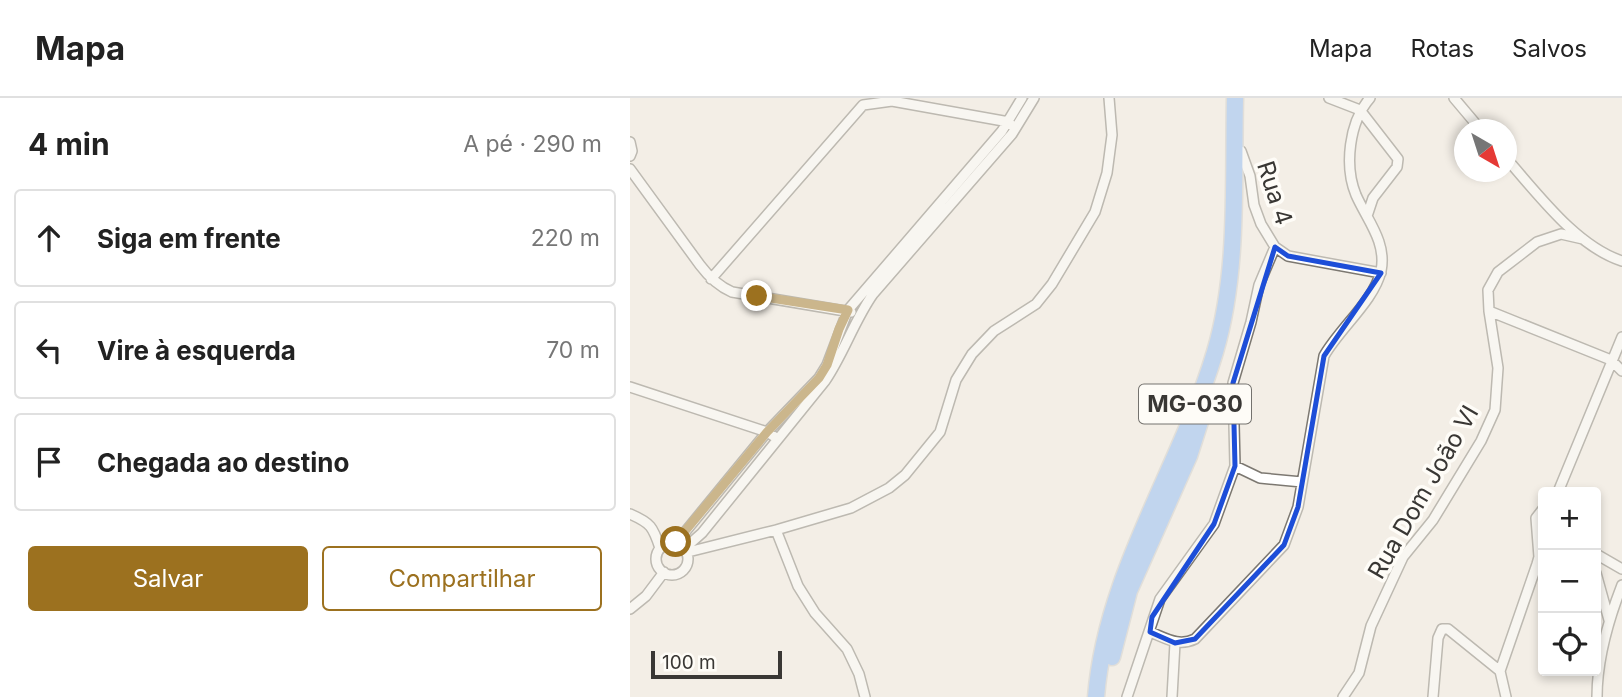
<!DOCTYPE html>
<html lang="pt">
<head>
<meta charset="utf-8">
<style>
	body { margin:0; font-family:Inter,sans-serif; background:#f2f2f2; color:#222 }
	.controls { position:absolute; right:21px; bottom:21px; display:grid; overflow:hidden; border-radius:7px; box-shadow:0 4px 10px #0003 }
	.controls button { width:63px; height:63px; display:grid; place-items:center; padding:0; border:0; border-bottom:2px solid #e0e0e0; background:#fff; color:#222; font:35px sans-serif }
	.compass { position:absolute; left:824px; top:21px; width:63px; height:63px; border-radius:50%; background:#fff; box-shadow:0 4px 10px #0003; rotate:141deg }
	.scale { position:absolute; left:21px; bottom:18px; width:131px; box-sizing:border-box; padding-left:7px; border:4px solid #393734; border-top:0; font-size:19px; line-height:24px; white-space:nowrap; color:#393734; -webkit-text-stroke:5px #fefcf7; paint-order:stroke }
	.stop { position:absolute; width:21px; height:21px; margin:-16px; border:5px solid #9c711f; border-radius:50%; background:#fff }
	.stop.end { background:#9c711f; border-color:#fff; box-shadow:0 2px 7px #0008 }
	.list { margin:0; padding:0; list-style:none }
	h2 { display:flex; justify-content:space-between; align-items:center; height:91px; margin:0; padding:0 28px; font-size:30px }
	h2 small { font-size:23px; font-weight:400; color:#767676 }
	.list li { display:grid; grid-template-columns:46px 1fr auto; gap:21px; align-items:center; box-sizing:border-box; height:98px; margin:0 14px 14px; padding:0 14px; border:2px solid #e0e0e0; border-radius:7px }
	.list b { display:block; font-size:26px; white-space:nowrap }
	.list em { font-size:23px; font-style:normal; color:#767676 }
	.actions { display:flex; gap:14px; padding:21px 28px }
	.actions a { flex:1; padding:16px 0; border:2px solid #9c711f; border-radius:7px; text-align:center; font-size:24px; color:#9c711f }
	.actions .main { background:#9c711f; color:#fff }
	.icon { flex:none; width:38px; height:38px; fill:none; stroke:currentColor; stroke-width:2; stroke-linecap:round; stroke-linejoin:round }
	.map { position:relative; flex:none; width:992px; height:599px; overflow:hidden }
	header { display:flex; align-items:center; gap:42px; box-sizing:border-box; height:98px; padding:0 35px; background:#fff; border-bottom:2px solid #e0e0e0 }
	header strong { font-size:33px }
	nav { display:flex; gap:38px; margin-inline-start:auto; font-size:24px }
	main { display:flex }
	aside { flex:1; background:#fff }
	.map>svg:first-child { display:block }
</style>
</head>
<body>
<header>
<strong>Mapa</strong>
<nav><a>Mapa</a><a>Rotas</a><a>Salvos</a></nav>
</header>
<main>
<aside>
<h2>4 min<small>A pé · 290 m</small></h2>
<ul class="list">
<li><svg class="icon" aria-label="ahead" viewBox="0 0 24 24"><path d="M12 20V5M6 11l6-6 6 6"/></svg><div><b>Siga em frente</b></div><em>220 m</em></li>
<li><svg class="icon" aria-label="left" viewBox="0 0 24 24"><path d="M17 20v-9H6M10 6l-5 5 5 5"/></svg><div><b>Vire à esquerda</b></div><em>70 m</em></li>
<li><svg class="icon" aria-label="arrive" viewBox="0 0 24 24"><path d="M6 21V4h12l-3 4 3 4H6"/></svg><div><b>Chegada ao destino</b></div></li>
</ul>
<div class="actions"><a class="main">Salvar</a><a>Compartilhar</a></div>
</aside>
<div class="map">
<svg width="992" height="599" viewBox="0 0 992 599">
	<rect width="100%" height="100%" fill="#f3eee6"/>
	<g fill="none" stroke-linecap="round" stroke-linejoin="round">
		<defs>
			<path id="street" d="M699,0L730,12L768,61L767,69L743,100L737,118
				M824,0L851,32
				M0,44L2,53L0,58
				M611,53L620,78L624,107L631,126L645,149L658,158L751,175
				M876,60C908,96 946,148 992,163
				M0,71L70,167C79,179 88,188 102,194L221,214
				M81,181L233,7L262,3L379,24L381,27
				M859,213L981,262L992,273
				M0,289L137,334L148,341
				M605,368L630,380L672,384
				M928,394L992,239
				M0,416C21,425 23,429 30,450
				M146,432L168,488L185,515L217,551L229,576L235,599
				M26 461a16 16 0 1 1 32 0a16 16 0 1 1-32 0Z
				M46,445L137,334L189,280L197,267L218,212L372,33L392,0
				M55,450L72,435L195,283C214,255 224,223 243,196L382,36L404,0
				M58,454L146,432L221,410L259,390L275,377L310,334L326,282L342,256L364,233L406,206L422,186L465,114L477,75L482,37L479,0
				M966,456L992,471
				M966,475L979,522
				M0,511L16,498L34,474
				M520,534C536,540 548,549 565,541L654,447L668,409L694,258C709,231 744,203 751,173C757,144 737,122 726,97C714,68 719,24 740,0
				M497,599L530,501L584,426L605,368L603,285L621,224L629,187L645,149
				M542,599L545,545
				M713,599L729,575L741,528L773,459L803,422L851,343L865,312L868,270L859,213L858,192L868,174L907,144L931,136L953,141
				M803,599L808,540L812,531H818L870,573
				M876,599L870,573L907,466L909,459L906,420L913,411
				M967,599C967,560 978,523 992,487"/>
			<path id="highway" d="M482,559L499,493L559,358L575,308
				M466,599C476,474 550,371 585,254C609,173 603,84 605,0"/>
		</defs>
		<!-- street casing -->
		<use href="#street" stroke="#7c7871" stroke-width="12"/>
		<!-- highway casing -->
		<use href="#highway" stroke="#cccbca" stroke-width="19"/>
		<!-- street -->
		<use href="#street" stroke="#fff" stroke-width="9"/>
		<!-- highway -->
		<use href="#highway" stroke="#86b5f8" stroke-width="16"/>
	</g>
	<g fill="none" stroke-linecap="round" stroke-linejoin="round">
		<!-- route -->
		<path stroke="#9c711f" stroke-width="9" d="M46,444L137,334L189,280L197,267L209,231L218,212L127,198"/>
	</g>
	<!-- marked area -->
	<path d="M0 0H992V599H0ZM645,149L658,158L751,175L694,258L668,409L654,447L565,541L545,545L520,534L522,519L584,426L605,368L603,285Z" fill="#f3eee6" fill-opacity=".55" fill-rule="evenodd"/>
	<path fill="none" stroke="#1d4ed8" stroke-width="5" stroke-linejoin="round" d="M645,149L658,158L751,175L694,258L668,409L654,447L565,541L545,545L520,534L522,519L584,426L605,368L603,285Z"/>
	<g text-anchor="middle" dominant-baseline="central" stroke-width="7" stroke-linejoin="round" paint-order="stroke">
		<!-- shield labels -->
		<rect fill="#fefcf7" stroke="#74726e" stroke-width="2" x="509" y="286.5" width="112" height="39" rx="5"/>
		<g font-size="23" font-weight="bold" fill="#393734">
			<text x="565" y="306">MG-030</text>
		</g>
		<!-- street labels -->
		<g font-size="24" fill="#393734" stroke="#fefcf7">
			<text transform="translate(645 95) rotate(72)">Rua 4</text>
			<text transform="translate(793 394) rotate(-60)">Rua Dom João VI</text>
		</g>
	</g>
</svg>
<div class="controls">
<button>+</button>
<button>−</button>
<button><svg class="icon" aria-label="locate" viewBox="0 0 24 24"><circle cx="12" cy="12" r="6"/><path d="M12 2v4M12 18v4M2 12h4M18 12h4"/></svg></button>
</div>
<svg class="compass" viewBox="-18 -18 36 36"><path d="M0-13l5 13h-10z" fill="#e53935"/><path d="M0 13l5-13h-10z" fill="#767676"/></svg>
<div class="scale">100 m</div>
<div class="stop" style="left:46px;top:444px"></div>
<div class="stop end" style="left:127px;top:198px"></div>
</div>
</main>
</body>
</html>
